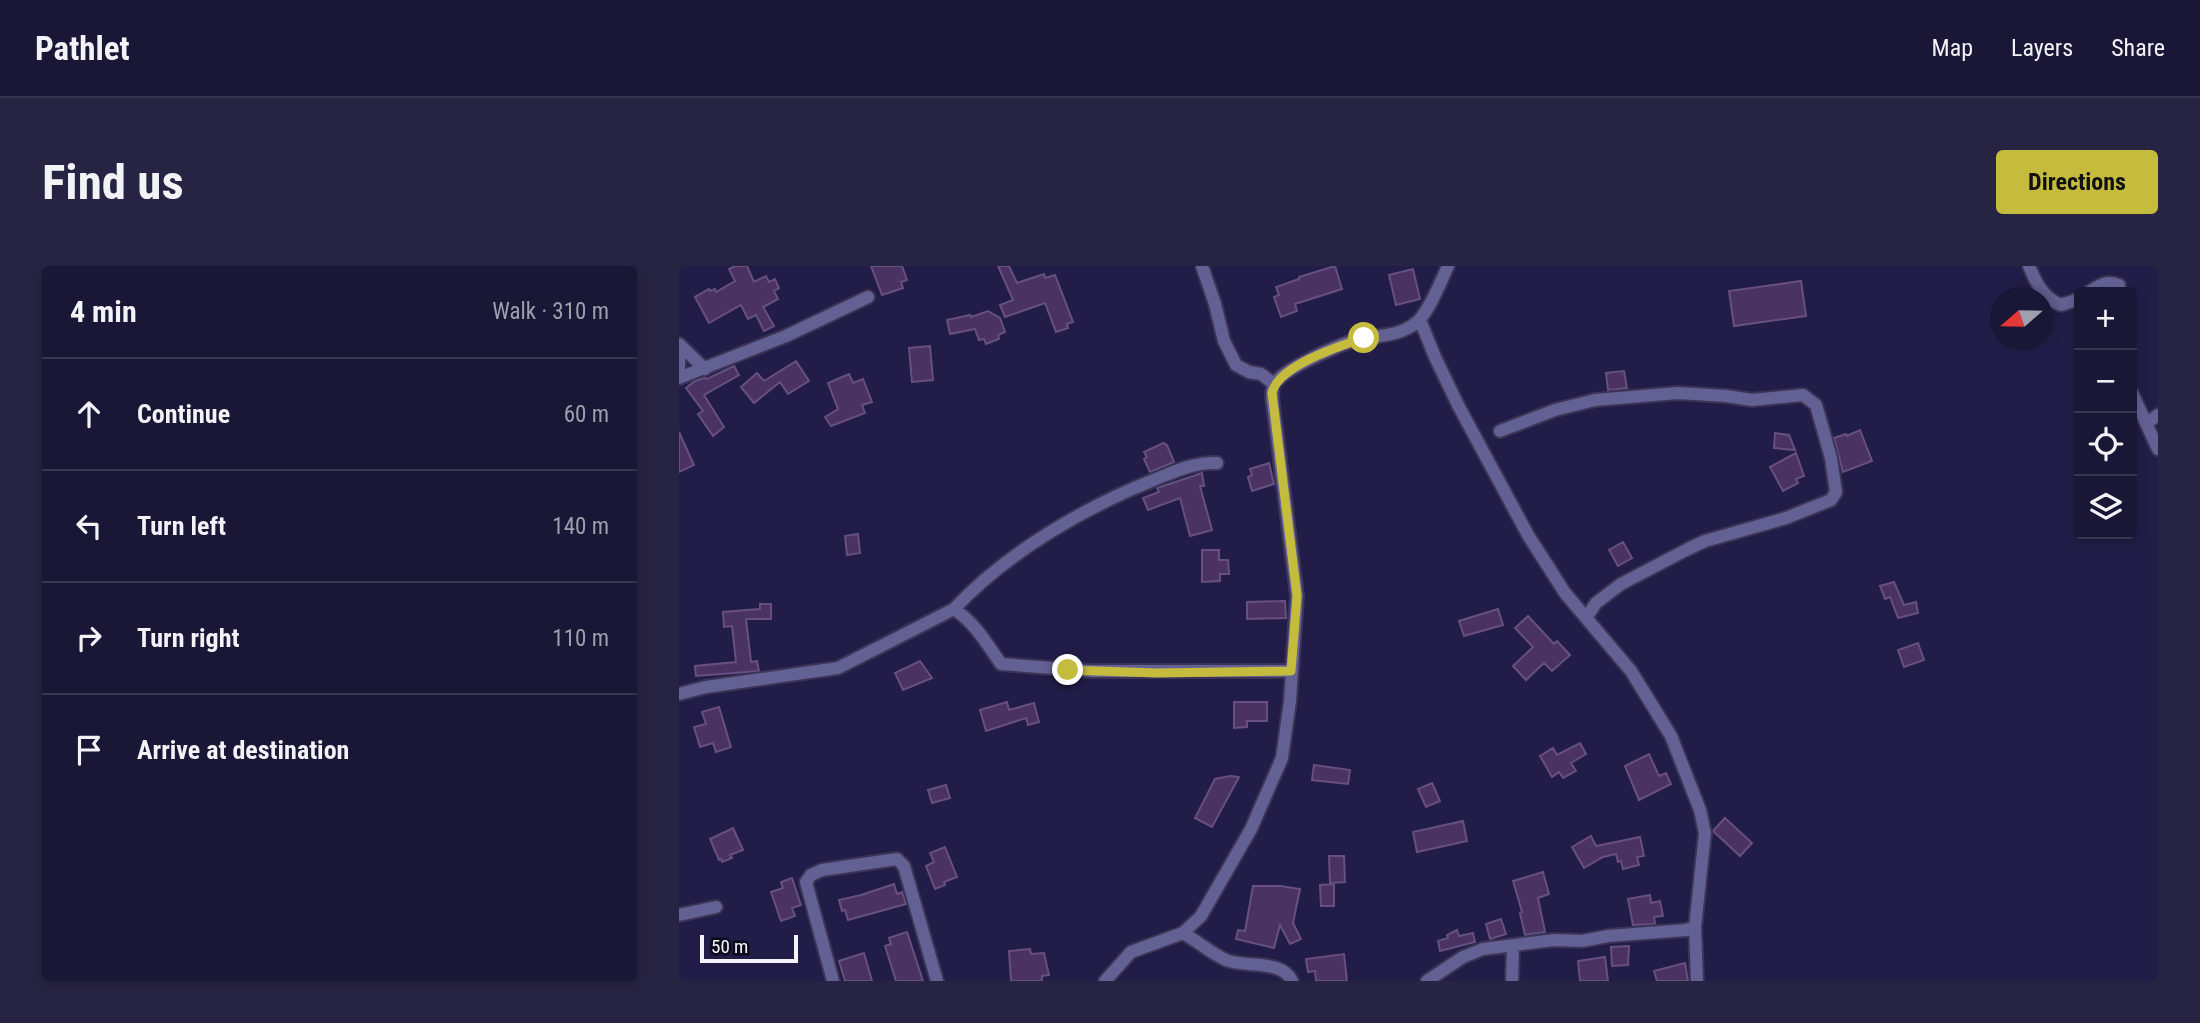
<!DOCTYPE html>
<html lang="en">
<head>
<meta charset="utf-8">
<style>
	body { margin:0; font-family:"Roboto Condensed",sans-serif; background:#272342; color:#f1f3f6 }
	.controls { position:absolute; right:21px; top:21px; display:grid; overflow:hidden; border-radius:7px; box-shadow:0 4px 10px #0003 }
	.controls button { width:63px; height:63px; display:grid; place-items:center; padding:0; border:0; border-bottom:2px solid #383551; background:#1a1636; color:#f1f3f6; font:35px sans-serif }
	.compass { position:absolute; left:1311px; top:21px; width:63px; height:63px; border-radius:50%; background:#1a1636; box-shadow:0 4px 10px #0003; rotate:250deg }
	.scale { position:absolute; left:21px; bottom:18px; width:98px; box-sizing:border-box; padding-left:7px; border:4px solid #f4f4fa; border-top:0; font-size:19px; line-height:24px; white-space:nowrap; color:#f4f4fa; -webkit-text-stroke:5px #0c0b1d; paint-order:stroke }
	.stop { position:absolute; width:21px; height:21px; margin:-16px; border:5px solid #c5bc3d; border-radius:50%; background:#fff }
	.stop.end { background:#c5bc3d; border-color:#fff; box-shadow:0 2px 7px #0008 }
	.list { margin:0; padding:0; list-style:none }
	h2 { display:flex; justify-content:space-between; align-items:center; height:91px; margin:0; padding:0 28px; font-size:30px }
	h2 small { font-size:23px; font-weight:400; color:#9f9fad }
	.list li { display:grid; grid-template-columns:46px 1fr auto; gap:21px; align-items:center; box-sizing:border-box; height:112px; padding:0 28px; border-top:2px solid #383551 }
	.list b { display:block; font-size:26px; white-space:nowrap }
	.list em { font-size:23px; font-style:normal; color:#9f9fad }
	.icon { flex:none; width:38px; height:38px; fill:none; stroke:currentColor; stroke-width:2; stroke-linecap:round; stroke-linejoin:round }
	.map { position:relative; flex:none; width:1479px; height:715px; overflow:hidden; border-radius:7px }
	header { display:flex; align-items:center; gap:42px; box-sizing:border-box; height:98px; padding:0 35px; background:#1a1636; border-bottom:2px solid #383551 }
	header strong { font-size:33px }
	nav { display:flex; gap:38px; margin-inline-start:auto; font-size:24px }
	.intro { display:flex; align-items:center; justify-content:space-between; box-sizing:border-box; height:168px; padding:0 42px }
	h1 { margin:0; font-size:49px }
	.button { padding:18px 32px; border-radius:7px; background:#c5bc3d; color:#111; font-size:24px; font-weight:700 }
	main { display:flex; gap:42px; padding:0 42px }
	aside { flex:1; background:#1a1636; border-radius:7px; box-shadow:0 4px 10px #0003 }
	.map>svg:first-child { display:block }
</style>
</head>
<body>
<header>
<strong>Pathlet</strong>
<nav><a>Map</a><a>Layers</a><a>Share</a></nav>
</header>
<div class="intro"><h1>Find us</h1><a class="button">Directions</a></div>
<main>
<aside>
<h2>4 min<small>Walk · 310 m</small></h2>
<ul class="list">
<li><svg class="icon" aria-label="ahead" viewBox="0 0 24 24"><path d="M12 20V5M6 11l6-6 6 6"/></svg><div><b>Continue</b></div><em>60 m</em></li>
<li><svg class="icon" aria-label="left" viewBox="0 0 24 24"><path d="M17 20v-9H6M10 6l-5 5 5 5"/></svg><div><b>Turn left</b></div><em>140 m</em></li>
<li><svg class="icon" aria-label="right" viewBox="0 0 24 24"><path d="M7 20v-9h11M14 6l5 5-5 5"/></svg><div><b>Turn right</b></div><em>110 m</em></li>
<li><svg class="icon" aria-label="arrive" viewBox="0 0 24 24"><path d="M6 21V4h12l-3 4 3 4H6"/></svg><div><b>Arrive at destination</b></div></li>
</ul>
</aside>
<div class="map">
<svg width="1479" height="715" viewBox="0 0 1479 715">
	<rect width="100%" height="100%" fill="#221d48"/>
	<!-- building -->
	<path fill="#4a3262" stroke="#67507f" stroke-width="2" d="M56,0H68L75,16L87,10L90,16L96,13L100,22L95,25L99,33L84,41L95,60L85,65L77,49L69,53L62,39L30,57L16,31L30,23L31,25L36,23L37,26L56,15L50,3Z
		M192,0H223L228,14L222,16L224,22L203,29Z
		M319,0H330L338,17L365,8L366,12L376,9L394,56L388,58L389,62L377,66L366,37L326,51L321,39L334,34Z
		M656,0L663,23L616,38L618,45L602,51L595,31L600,29L597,21L620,13V11Z
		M734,3L741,33L717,39L710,9Z
		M1122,15L1127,50L1055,60L1050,25Z
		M309,45L321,52L326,66L319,69L320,73L307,78L305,73L300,74L296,63L271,68L268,54L291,49L292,51Z
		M251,80L254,114L233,116L230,82Z
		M117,95L130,115L109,128L101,116L75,137L62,121L78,107L85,115Z
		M55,100L60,109L25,129L45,161L34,170L19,148L24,145L7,122L16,115L25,112L28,113Z
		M945,105L948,122L929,124L927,107Z
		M170,108L174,117L184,113L193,136L183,139L186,147L152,160L146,151L159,143L149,117Z
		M1181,164L1193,195L1164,206L1155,172L1167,168L1168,170Z
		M0,166L15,199L0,206Z
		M1096,167L1110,169L1116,184L1095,182Z
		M484,177L488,179L495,196L471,206L465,193L468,191L465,186Z
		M1117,187L1125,210L1117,213L1119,217L1104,225L1091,201Z
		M590,197L595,218L573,225L569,211L573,209L571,203Z
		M523,207L525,220H521L533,264L511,270L501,232L469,244L464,232L480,226L478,222Z
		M179,268L181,287L168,289L166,270Z
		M944,276L953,292L939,300L930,284Z
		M523,284H540V294H549L550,308H541V315L523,316Z
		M1215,316L1225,339L1237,336L1239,347L1219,352L1211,331L1206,333L1201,320Z
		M606,335L607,352L568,353V336Z
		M81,338H92V353H67L72,396L78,395L80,405L17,410L16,400L57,396L53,360L45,361L44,346L81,343Z
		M819,343L824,359L785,370L780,355Z
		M849,350L875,378L878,375L891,389L873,405L865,397L847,414L834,400L854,381L836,362Z
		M1239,377L1245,394L1225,401L1219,384Z
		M241,395L253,412L224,424L216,407Z
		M328,436L330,444L355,437L360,456L349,459L347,452L307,465L301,444Z
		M555,436H588V455H568V461L555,462Z
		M40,441L52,481L37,486L34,477L21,481L15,461L27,458L23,446Z
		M901,477L907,488L892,497L897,505L884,512L880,506L873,511L861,490L874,482L878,489Z
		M970,488L980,510L987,507L992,518L960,534L946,500Z
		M635,499L671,504L669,518L633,514Z
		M551,510L560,511L533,561L516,552L536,513Z
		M753,517L761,535L747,541L739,523Z
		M267,519L271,532L253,537L249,524Z
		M1046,552L1073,577L1061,590L1034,565Z
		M784,555L788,575L738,586L734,566Z
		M54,562L64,584L51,589L53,592L43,596L42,593L40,594L31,573Z
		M912,570L917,580L961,571L965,590L958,591L960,599L944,603L942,595L939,596L937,588L924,591L905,602L893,581Z
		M266,581L278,611L265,616L266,619L256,623L247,600L255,596L251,587Z
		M650,590H665L666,616L651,617Z
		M864,606L870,628L859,632L866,666L846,669L841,647L843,646L834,615Z
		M113,612L122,639L113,642L116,650L102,655L92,626L104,622L102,616Z
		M215,618L218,628L223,626L227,638L169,654L166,644L163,645L160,634L182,629Z
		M655,618V640H642L641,619Z
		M574,620H602L621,623L614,657L622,673L611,678L601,659L595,682L557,673L559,664L566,665Z
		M971,629L972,637L981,635L984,650L975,651L976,658L954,659L949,633Z
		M822,653L827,668L811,673L807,658Z
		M778,664L780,670L794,667L796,676L761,685L759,675L769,672L768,669Z
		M228,666L244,715H217L206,680L212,678L210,672Z
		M950,680L949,699L933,700L932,681Z
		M351,683L352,688L365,687L370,709L363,710V715H332L330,685Z
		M185,687L193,715H166L160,695Z
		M665,688L668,715H637L636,705L629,706L627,693Z
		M926,691L929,715H901L899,695Z
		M1006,697L1009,715H978L975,705Z"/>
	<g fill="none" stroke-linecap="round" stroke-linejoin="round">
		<defs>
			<path id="minor" d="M523,0L536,38L545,75L557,99L570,106L582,108L595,118
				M1350,0C1357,17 1365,33 1382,39L1400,33
				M1410,26C1421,19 1427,14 1440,19L1441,26
				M741,54L756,91L779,139L849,269L886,327L952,405L992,470L1021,544L1026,567L1016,661L1018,715
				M0,78L26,103
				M0,91V101
				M0,112L107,70L189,31
				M1453,127L1479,183
				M1468,157L1479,149
				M821,165L876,144L916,134L999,127L1047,130L1073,134L1124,129L1137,139L1152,192L1157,226L1152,234L1107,252L1026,275L1009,283L942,318L917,337L907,352
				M275,343C327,287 406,241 477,213C497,205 516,196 538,197
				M0,428L27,421L159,402L275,343C296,357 308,378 322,398L413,405H612
				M0,649L37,641
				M504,667C518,675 532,687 547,694C566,702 603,693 613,715
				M154,715L127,616L132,609L143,604L218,593L225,600L258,715
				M426,715L452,686L504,667L522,650L572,563L603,492L611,435L618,330L596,154C595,143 590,126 596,117C606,102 668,74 687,72C704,69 723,69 738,56C750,46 762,15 769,0
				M748,715L784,691L804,683L875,674L903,675L929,670L1007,664L1016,661
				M833,715L834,680"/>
		</defs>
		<!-- minor casing -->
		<use href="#minor" stroke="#3b3456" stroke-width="16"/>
		<!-- minor -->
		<use href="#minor" stroke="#636193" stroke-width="12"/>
	</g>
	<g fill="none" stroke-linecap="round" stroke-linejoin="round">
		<!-- route -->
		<path stroke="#c5bc3d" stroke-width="9" d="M389,404L478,407L612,405L618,330L593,127C599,100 660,80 685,72"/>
	</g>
</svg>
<div class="controls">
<button>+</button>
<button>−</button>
<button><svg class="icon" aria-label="locate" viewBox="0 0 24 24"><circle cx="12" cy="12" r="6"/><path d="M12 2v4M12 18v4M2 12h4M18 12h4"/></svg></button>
<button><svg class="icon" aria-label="layers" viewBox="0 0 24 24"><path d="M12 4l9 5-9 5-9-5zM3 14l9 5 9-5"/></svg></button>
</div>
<svg class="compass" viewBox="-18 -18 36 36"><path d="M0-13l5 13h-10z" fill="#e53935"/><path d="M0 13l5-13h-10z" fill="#9f9fad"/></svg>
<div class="scale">50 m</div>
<div class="stop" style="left:685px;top:72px"></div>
<div class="stop end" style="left:389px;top:404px"></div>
</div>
</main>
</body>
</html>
